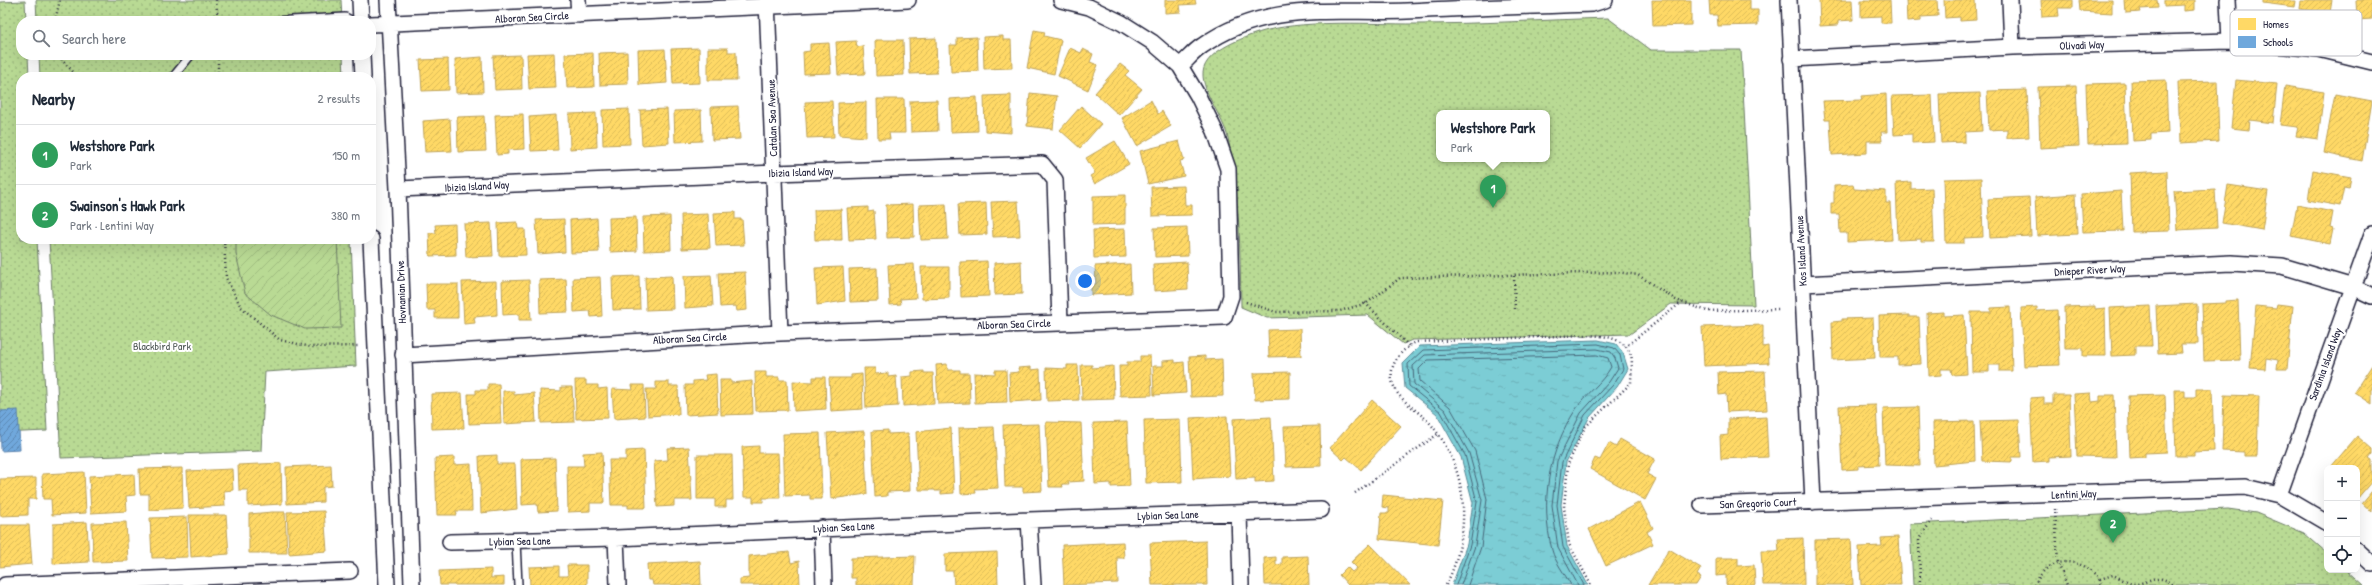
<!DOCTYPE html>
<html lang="en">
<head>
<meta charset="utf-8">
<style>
	body { margin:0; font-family:"Patrick Hand",sans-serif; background:#f2f2f3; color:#1f2937 }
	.controls { position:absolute; right:12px; bottom:12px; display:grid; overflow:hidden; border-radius:8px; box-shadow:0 4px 16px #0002 }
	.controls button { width:36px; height:36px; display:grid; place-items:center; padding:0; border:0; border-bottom:1px solid #e0e1e3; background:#fff; color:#1f2937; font:20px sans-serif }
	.you { position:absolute; left:1085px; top:281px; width:14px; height:14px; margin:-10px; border:3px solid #fff; border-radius:50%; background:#1a73e8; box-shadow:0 0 0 6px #1a73e833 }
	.badge { display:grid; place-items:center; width:26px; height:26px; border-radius:50%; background:#2563eb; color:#fff; font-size:13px; font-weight:700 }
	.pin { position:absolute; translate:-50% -33px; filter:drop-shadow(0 1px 2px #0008) }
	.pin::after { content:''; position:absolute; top:21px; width:14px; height:12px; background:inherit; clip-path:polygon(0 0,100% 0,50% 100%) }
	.popup { position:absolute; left:1436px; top:110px; width:114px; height:52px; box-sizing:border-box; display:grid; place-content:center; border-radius:8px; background:#fff; filter:drop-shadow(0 1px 3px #0005); font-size:13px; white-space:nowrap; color:#747a83 }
	.popup b { font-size:15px; color:#1f2937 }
	.popup::after { content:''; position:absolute; left:50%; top:100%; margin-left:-8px; border:8px solid transparent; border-top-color:#fff }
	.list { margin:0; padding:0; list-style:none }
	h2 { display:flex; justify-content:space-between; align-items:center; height:52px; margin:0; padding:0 16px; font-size:17px }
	h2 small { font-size:13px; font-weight:400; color:#747a83 }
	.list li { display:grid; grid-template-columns:26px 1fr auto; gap:12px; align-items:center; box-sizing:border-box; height:60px; padding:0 16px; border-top:1px solid #e0e1e3 }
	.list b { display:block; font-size:15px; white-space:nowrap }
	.list p { margin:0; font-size:13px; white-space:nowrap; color:#747a83 }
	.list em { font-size:13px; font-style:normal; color:#747a83 }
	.icon { flex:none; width:22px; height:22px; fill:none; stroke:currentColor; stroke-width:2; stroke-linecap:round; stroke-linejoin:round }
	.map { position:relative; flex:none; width:2372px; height:585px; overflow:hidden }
	.search { position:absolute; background:#fff; box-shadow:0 4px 16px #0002; left:16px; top:16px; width:360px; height:44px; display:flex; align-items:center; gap:10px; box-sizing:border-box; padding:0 14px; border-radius:16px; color:#747a83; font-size:15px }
	.panel { position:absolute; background:#fff; box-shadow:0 4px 16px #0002; left:16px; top:72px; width:360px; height:172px; border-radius:16px }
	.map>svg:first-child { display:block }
</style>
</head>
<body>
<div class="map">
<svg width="2372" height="585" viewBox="0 0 2372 585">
	<defs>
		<pattern id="park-dots" width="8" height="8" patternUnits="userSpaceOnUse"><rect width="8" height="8" fill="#b9da94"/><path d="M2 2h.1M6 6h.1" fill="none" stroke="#9fbb80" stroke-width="1.8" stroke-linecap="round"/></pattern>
		<pattern id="garden-furrows" width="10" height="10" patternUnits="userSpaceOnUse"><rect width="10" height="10" fill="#b9da94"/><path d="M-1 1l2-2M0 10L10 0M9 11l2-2" fill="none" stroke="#9fbb80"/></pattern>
		<pattern id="water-ripples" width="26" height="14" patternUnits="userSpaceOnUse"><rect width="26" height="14" fill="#7ccdd5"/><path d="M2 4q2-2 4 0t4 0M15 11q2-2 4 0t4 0" fill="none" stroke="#6bb0b8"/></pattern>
		<pattern id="homes-hatch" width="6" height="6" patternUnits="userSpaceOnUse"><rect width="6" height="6" fill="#ffd966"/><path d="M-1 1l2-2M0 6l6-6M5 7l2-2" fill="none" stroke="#daba59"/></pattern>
		<pattern id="schools-hatch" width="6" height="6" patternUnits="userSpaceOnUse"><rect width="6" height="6" fill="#6fa8dc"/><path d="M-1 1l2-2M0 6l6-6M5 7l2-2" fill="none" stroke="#5b88b4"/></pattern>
	</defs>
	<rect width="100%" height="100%" fill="#fff"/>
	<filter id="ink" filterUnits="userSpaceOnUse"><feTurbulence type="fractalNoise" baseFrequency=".025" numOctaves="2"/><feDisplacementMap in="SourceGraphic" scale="8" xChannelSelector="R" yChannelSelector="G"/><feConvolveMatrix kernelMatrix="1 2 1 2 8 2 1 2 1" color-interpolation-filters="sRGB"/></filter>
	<g filter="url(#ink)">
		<!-- park -->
		<path fill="url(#park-dots)" stroke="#6e7e68" fill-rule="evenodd" d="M36,0H341L342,21H37Z
			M25,1L26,21H21V55H28L29,77H21V239H37L47,431L0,433V2Z
			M1608,18L1651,50H1741L1754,305L1671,304L1630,334L1412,340L1403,344L1368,315L1267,318L1241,307C1240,250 1240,194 1228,138C1224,118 1202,93 1203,73C1204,50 1249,35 1268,30C1310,20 1371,24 1415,24C1479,24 1543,20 1608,18ZM1439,113H1547V159H1439Z
			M39,55H343L344,77H40Z
			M49,239H351L356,366L265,372L261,451L61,458Z
			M2228,509L2256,513L2304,533L2327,553V570H2347L2364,585H1913L1910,524Z"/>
		<!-- garden -->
		<path fill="url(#garden-furrows)" stroke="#6e7e68" d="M236,239H337L341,328L305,329L271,315L245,293L236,254Z"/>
		<!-- water -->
		<path fill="url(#water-ripples)" stroke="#588997" d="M1598,340L1616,344L1623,353L1628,369L1617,387L1589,418L1566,462L1561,505L1567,546L1588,585H1452L1467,544L1473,503L1461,457L1437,414L1405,388L1403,363L1420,346Z"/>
		<!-- homes -->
		<path fill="url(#homes-hatch)" stroke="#bda259" d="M1165,0H1195L1196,4L1180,5L1181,12L1165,13Z
			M1652,0H1691V25L1653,26Z
			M1709,0H1750V10H1758V25L1718,26L1717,15H1710Z
			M1819,0H1852L1853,20L1838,21V25L1820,26Z
			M1861,0H1890L1891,23H1881V16L1861,17Z
			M1906,0H1937L1938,16L1921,17V21L1907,22Z
			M1944,0H1975L1976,20L1960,21V17L1945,18Z
			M2041,0H2073V8H2058L2059,16L2042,17Z
			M2079,0H2112V13L2080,11Z
			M2125,0H2157L2158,8L2140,9L2141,12L2126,13Z
			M2164,0H2195V10L2184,11V5L2164,6Z
			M2263,0H2295L2294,7L2263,3Z
			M2300,0H2332L2330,13L2299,9Z
			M2356,0H2372V19L2357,20Z
			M1034,30L1045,32L1044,36L1061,40L1054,74L1027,68Z
			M1003,36V40H1011L1012,68L984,69L983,37Z
			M977,37L978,71L951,72L950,45H957V38Z
			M936,38L937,73L910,74L909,39Z
			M875,40H903L904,75L876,76Z
			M856,41L857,47L863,46L865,74L838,75L836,42Z
			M829,43L831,73L804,74L803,52L810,51V44Z
			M699,48L700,83L673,84L671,49Z
			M708,48H728V52H736L737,80H708Z
			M1070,48L1081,53L1083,49L1093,54L1090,62L1098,65L1088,90L1058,76Z
			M665,49L667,83L639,85L638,50Z
			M627,52L628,84L600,85L599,53Z
			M554,53L556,88L529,89L527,54Z
			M593,53L594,87L567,88L565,54Z
			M521,55L522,89L495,90L493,56Z
			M482,57L483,92L456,93L455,59Z
			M448,59L449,90L422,91L420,60Z
			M1120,64L1129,71L1125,75L1142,89L1119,115L1095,93Z
			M2166,80L2168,133L2151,134V140L2133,141L2131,81Z
			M2236,80L2277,84L2273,123L2250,120L2249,130L2231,128Z
			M2217,81L2219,141L2180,143L2178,82Z
			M2125,83L2127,143L2088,144L2086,84Z
			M2076,86L2079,146L2040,148L2038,87Z
			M2285,86L2324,92L2318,139L2296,136L2298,127L2280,125Z
			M2027,90L2029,137L2007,138V129L1989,130L1987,91Z
			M1030,93L1057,96L1053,129L1027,126Z
			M1980,93L1982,131L1965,132V142L1941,143L1939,94Z
			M1886,94L1887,132H1881L1882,141H1867V153L1832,155L1830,120H1825L1823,101L1862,100L1861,96Z
			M2335,94L2372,101L2362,161L2324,153Z
			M1011,95V133L985,131L984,96Z
			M1932,95L1934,142L1912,143V134L1894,135L1892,96Z
			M977,97L978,131L951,132L950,99Z
			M877,99H904L905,133H889L890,139H878Z
			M937,100L938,131L911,132L910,101Z
			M1151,100L1158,114L1162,111L1171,126L1137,146L1122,118Z
			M832,101L834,137L807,138L805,102Z
			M866,102V137L839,135L838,103Z
			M738,106L740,139L712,140L711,107Z
			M1081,106L1101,124L1080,148L1060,130Z
			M629,109L630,144L603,145L602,110Z
			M667,109L669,143L642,145L640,110Z
			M701,110L702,141L675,142L674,111Z
			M596,113L597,147L570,149L569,114Z
			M523,114L524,149L508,150V154L497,155L495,115Z
			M556,115L558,150L531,151L529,117Z
			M484,116L486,151L458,152L457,117Z
			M450,119L452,151L425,152L423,121Z
			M1115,141L1129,164L1095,184L1090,176L1095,173L1086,158Z
			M1179,141L1184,160L1180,161L1184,176L1148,184L1140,151Z
			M2313,170L2351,177L2349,188L2344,187L2340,206L2308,200Z
			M2167,171L2169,231L2132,232L2130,173Z
			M1981,178L1983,237L1964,238V243H1946L1944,179Z
			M1911,182V189L1932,188L1934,242H1921V239L1898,240L1896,183Z
			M1853,184L1854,189L1886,191V203H1890L1892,240L1847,242V233H1840L1839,214H1831V203H1834V185Z
			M2228,185L2268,191L2262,230L2222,223Z
			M1184,186L1185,205H1192V215L1152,216L1151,187Z
			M2215,189L2217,228L2177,230L2174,191Z
			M2121,191L2123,231L2083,232L2081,194Z
			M2075,194L2077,234L2037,236L2035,197Z
			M1125,195V224L1093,225V196Z
			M2029,197L2031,236L1990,238L1988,199Z
			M1018,201L1020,236L993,237L991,202Z
			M986,203L987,234L960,235L958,204Z
			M913,204L914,237L887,238L886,205Z
			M946,204L948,239L921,240L919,205Z
			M2297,205L2333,212L2330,228L2333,229L2330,244L2291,236Z
			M868,207V212L874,211L876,239L849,240L847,208Z
			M841,209L842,240H815L814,210Z
			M735,212V219H742L744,245L716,246L714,213Z
			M708,214L710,248L682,249L681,215Z
			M670,216L671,250L644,251L643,217Z
			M636,217L637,251L610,252L609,218Z
			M597,218L599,252L571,253L570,220Z
			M564,219L565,252L538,254L536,220Z
			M517,222L518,229H525L526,255L499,256L498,223Z
			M491,223L493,256L466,257L464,224Z
			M455,224L456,255L430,256L429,233H436L435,225Z
			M1187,227L1188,256L1155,257L1154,228Z
			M1125,229L1126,257L1094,258L1093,230Z
			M987,261L989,296L961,297L960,262Z
			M1021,261L1022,294L995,295L994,263Z
			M1187,262L1188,289L1154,291L1153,264Z
			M914,264L916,298L900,299L901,304L890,305L888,265Z
			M1130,264L1131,293L1091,295V284H1096L1095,266Z
			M843,267L845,301L817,305L815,268Z
			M921,267H949V298L922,299Z
			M877,268L878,301L850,302L849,269Z
			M745,272L747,310L737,311L736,306L720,307L718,273Z
			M711,275L713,306L685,308L684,276Z
			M639,276L640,309L613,310L612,277Z
			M672,276L673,309L646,310L645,277Z
			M600,277L602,316L591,317L590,311L574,312L573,278Z
			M566,279L568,312L540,313L539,280Z
			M529,280L531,320H519V314L503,315L502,281Z
			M496,281L497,315L474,317L475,323L464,324L462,282Z
			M426,284H458V318H435V310H427Z
			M2238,300L2240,360L2204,361L2202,304L2225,303V301Z
			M2197,304L2198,344H2181L2182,353L2158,354L2156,306Z
			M2277,304L2293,306L2287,369H2277L2278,360L2266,358L2265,369L2250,368L2256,306L2276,308Z
			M2095,306V309L2105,308L2106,356H2083V348H2065L2064,307Z
			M2150,306L2152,346H2135V355L2112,356L2110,308Z
			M2010,307L2012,371H1999V365H1989V372H1972L1971,312H1991V308Z
			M2037,307V311L2057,310L2060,365L2024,366L2021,308Z
			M1944,312V316L1964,315L1967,374L1952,375L1951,369H1941V375L1929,376L1927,313Z
			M1909,315V317H1919L1921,364L1898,365V357H1880L1879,316Z
			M1873,318L1875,358L1833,360L1832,322L1842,321V319Z
			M1763,325V347L1768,346L1769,363L1704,366L1702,327Z
			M1300,329L1301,356L1269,357L1268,330Z
			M1140,356H1150L1152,395L1120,396L1119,366H1127V362H1140Z
			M1205,356V360L1222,359L1223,396L1191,397L1189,357Z
			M1175,360V363L1184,362L1186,393L1154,395L1153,366H1163V361Z
			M947,364L948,370H960V373H969L970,403L938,404L936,365Z
			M1067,365H1078L1079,400L1047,401L1046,368L1067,369Z
			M1081,365H1092V368L1113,366L1114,399L1082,400Z
			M2372,365V404L2354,392Z
			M1031,367V370L1040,369L1041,400L1010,402L1009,373L1019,372L1018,368Z
			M864,368H875V374L888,373V377L896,376L898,406L866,408Z
			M995,370H1006L1007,402L975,403L974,373L995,374Z
			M924,371V373H933L934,404L903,406L902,377L912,376V372Z
			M1765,371L1767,410L1727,412L1726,394L1719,395L1718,372Z
			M755,372H766V377H779V380H787L788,410L756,411Z
			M1290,372V399L1255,400L1254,373Z
			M716,374L718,413L686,415L685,385H693V381L706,380L705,375Z
			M862,374L863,409L831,411L829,378H851V375Z
			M813,377H825L826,409L794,411L793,381L813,382Z
			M575,380H586V385H598V389L607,388L608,418L576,419Z
			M720,380H731V383L752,381L753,414L721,415Z
			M656,382H669V386H678L679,414L648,416L646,389H656Z
			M488,384H499L501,423L469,424L468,394H476V390H488Z
			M632,385H644L645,417L614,419L612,389L633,390Z
			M561,387H572L574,422L541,423L540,390L561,391Z
			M2196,389H2212L2214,451L2194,452V456H2176L2174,390H2185V397H2196Z
			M503,391H514V395L534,393L536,422L504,424Z
			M462,393L464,428L432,429L431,394Z
			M2091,393L2092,402L2100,401V395H2114L2116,457L2077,456L2074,394Z
			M2053,395H2069L2071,456L2049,457V461L2033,462L2030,398L2044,397V404H2053Z
			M2165,395L2167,452L2145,453V457L2130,458L2128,396Z
			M2224,395L2259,396L2257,456H2244V452L2222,451Z
			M1372,400L1401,426L1361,470L1346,457L1343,460L1330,448Z
			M1876,405L1879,465L1858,466V469L1842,470L1839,406Z
			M1918,407L1920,466L1885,465L1883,408Z
			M1227,416L1230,476L1193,479L1190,418Z
			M1271,417L1274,481L1255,482V478L1236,479L1233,419Z
			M1766,417L1768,457L1721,459L1720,436L1728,435V419Z
			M1180,419L1182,482L1146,483L1144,420Z
			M2019,420L2021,457H2012V462L1982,461L1980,421Z
			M1974,421L1975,461L1934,465L1933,422Z
			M1046,422L1081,423L1084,481L1068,482L1069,484H1062L1063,487H1049Z
			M1127,422L1130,486L1111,487V483L1095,484L1093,423Z
			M1039,424L1042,491L1023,492V487H1005L1003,425Z
			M1320,426L1321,466L1286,467L1284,427Z
			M994,427L998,488L975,489L976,493L961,494L959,428Z
			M951,428L954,493L941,494V491H935V490H919L916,432Z
			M888,430V434L908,433L910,491L887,492V496L875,497L872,431Z
			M864,431L867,494L831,499L827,433Z
			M820,433L822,499H810V495L785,496L783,434Z
			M2357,436L2372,449V455L2369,459L2372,461V481L2357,499V468H2330Z
			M1620,439L1655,459L1647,474L1656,479L1645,500L1590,469L1595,458L1600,460L1609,443L1616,447Z
			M759,446V453H778L780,498H763V502H753V497H744L742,447Z
			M689,447L692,500H674V506L657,507L654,461L668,460L667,448Z
			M644,450L646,508H628V505H611L609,460H626V451Z
			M602,452L604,503H590V511L568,512L567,466H584L583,453Z
			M497,455V464H515L517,509L481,513L479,456Z
			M697,455H732L733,500H726V507H715V499H697Z
			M454,457V465L471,464L472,511H456L457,515H437L435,458Z
			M555,458L557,511L538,512L537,504L522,505L521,459Z
			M281,463L282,504L248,506V490H239L238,465Z
			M331,465L332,486L323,487V502L287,504L286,467Z
			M182,468L183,508L149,510V494H140L139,469Z
			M232,469L233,490L224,491L225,506L189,508L187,471Z
			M84,472L86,513L52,515L51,499H43L42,474Z
			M134,474L135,495L126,496L127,511L91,513L89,476Z
			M36,478V499H28V515L0,516V479Z
			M2372,491V512L2362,503Z
			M1383,495L1443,501L1438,545L1379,539L1381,513H1389V508L1382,507Z
			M1640,502L1653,528L1647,532L1653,544L1606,566L1589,529Z
			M324,511L327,551L289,554L287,512Z
			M272,512H285L287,553H249V514Z
			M189,515H226L229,554L191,557Z
			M187,517L188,557L152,558L150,518Z
			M87,522L89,562L53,564V524Z
			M126,522L128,561L93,562L92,523Z
			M0,525H29L32,564L0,567Z
			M1898,537L1901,585H1861L1859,547L1882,546L1881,538Z
			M1803,538L1804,585H1763L1761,551H1779L1778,539Z
			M1851,539L1853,585H1815V540Z
			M1206,541L1207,585H1152L1150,543Z
			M1123,542L1124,558H1117L1118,583L1064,585L1062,545Z
			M1370,544L1410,585H1348L1339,575L1347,567L1352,572L1357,568L1351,562Z
			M1669,549L1701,568L1697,575L1701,577L1696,585H1648Z
			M789,552L791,563L799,561L800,585H740V579L749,578V556Z
			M997,552L998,585H954L953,571H945V554Z
			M915,556L914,585H856V578H851V558Z
			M1308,556L1309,585H1265L1264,558L1276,557V565L1282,564V557Z
			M1716,558H1738V566L1754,565L1755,585H1726V575L1716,576Z
			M700,561L701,585H653L652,580H648L647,564Z
			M567,565H587V585H530L529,567L559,566V576H568Z
			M491,569V578L504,577V585H440L439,571Z"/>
		<!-- schools -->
		<path fill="url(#schools-hatch)" stroke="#5880ac" d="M18,410L20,450L1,451L0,411Z"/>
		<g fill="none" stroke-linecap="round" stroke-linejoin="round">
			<!-- shore -->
			<path stroke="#466679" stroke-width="1" d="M1456,585L1470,545L1477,502L1465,455L1441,412L1409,386L1408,364L1423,350L1598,344L1614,348L1620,355L1623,369L1613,385L1585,415L1562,462L1557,505L1563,547L1584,585
				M1461,585L1475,546L1482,500L1469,453L1445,410L1414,384L1413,366L1425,355L1597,349L1611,352L1615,358L1618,368L1609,382L1581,413L1557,461L1552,505L1558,548L1578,585
				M1468,585L1481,547L1487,499L1475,451L1450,407L1420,381L1419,369L1428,360L1597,355L1608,358L1611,367C1602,383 1586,394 1576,409C1548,452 1540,501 1552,550C1555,562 1565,574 1571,585"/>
			<defs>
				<path id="lane" d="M273,21L345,17L353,21
					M173,77L191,55
					M516,541L518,585"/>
				<path id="street" d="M360,0L361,21
					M388,0L398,189L412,585
					M578,0L579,15
					M767,0L780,333
					M1789,0L1813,502
					M2010,0L2012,47
					M2228,0L2230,41
					M371,24L908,0
					M362,55L363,77
					M1791,59L2012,47L2230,41L2319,49L2372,62
					M1180,66C1187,60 1194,51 1202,46C1267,0 1334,14 1407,11C1469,8 1531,6 1592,4L1605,0
					M398,189L774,173L1042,164L1055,180L1060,322
					M371,239L387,585
					M1803,284L2231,263L2282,266L2353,287L2372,296
					M403,355L780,333L1224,317L1231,296L1228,169L1215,131L1198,96L1180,66L1152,42L1122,23L1089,7L1061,0
					M2279,495L2372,234
					M1702,505L2245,487L2279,495L2327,523
					M1239,513L1241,585
					M1029,520L1033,585
					M822,528L824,585
					M616,538L618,585
					M450,542L616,538L1029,520L1321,510
					M2357,550L2372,564
					M5,585L350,571"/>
			</defs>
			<!-- lane casing -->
			<use href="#lane" stroke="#22223b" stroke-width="10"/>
			<!-- street casing -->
			<use href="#street" stroke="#22223b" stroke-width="18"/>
			<!-- path -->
			<path stroke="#22223b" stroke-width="2.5" stroke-dasharray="1 3" stroke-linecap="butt" d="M216,0L218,21
				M55,21L60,0
				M61,55L62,60L78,77
				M218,55V77
				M224,239L226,278L241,307L280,340L311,347L359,346
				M1514,276L1515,309
				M1246,302L1276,312L1340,311L1367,303L1400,278L1617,272L1638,275L1676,300L1707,311L1779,309
				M1365,303L1409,346
				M1625,347L1682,302
				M1355,493L1438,434
				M2055,509L2058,563L2067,585
				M2100,579L2113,575C2119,577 2128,584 2134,584C2148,584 2160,572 2173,585
				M1446,585C1473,531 1469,467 1428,421C1416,409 1398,400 1393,384C1387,365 1401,350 1416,342L1586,335C1603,336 1623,336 1631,355C1633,362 1631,375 1631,383L1585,427L1568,464L1564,507L1569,544L1591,585
				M1920,585L1919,539L1932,520
				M2034,585C2038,580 2040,574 2045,570C2063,554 2094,564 2102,585"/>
			<!-- lane -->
			<use href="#lane" stroke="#fff" stroke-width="7"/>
			<!-- street -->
			<use href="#street" stroke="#fff" stroke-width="15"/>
		</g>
	</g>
	<g text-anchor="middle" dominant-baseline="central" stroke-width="4" stroke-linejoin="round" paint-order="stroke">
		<!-- street labels -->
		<g font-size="11" fill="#22223b" stroke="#fff">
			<text transform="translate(532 17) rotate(-3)">Alboran Sea Circle</text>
			<text transform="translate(2082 45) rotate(-2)">Olivadi Way</text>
			<text transform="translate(772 118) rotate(-92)">Catalan Sea Avenue</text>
			<text transform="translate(801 172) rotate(-2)">Ibizia Island Way</text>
			<text transform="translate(477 186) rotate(-3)">Ibizia Island Way</text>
			<text transform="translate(1801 251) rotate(-93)">Kos Island Avenue</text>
			<text transform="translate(2090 270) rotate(-3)">Dnieper River Way</text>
			<text transform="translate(401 292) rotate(-92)">Hovnanian Drive</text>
			<text transform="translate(1014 324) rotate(-2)">Alboran Sea Circle</text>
			<text transform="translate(690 338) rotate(-3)">Alboran Sea Circle</text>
			<text transform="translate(2325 364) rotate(-70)">Sardinia Island Way</text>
			<text transform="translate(2074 494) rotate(-2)">Lentini Way</text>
			<text transform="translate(1758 503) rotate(-2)">San Gregorio Court</text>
			<text transform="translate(1168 515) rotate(-2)">Lybian Sea Lane</text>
			<text transform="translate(844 527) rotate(-3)">Lybian Sea Lane</text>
			<text transform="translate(520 541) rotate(-1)">Lybian Sea Lane</text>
		</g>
		<!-- park labels -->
		<g font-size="11" fill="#4f5956" stroke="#fff">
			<text x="162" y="346">Blackbird Park</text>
		</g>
	</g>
	<!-- legend -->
	<rect x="2230" y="10" width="132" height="46" rx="6" fill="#fff" stroke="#bdbdc4" stroke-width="1"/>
	<rect x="2238" y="18" width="18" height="12" fill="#ffd966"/>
	<rect x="2238" y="36" width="18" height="12" fill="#6fa8dc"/>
	<g font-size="11" fill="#22223b">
		<text x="2263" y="28">Homes</text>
		<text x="2263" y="46">Schools</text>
	</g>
</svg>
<div class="controls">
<button>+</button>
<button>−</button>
<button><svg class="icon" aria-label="locate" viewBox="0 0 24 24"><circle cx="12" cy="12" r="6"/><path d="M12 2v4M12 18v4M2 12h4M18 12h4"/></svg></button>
</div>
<div class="you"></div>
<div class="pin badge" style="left:1493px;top:208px;background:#2e9e5b">1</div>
<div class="popup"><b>Westshore Park</b>Park</div>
<div class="pin badge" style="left:2113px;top:543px;background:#2e9e5b">2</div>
<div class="search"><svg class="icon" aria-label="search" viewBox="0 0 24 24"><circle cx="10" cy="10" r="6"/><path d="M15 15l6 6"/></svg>Search here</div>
<section class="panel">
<h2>Nearby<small>2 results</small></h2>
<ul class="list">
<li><span class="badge" style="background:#2e9e5b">1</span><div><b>Westshore Park</b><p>Park</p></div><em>150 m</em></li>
<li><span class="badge" style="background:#2e9e5b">2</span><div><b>Swainson's Hawk Park</b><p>Park · Lentini Way</p></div><em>380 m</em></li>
</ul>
</section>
</div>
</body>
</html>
